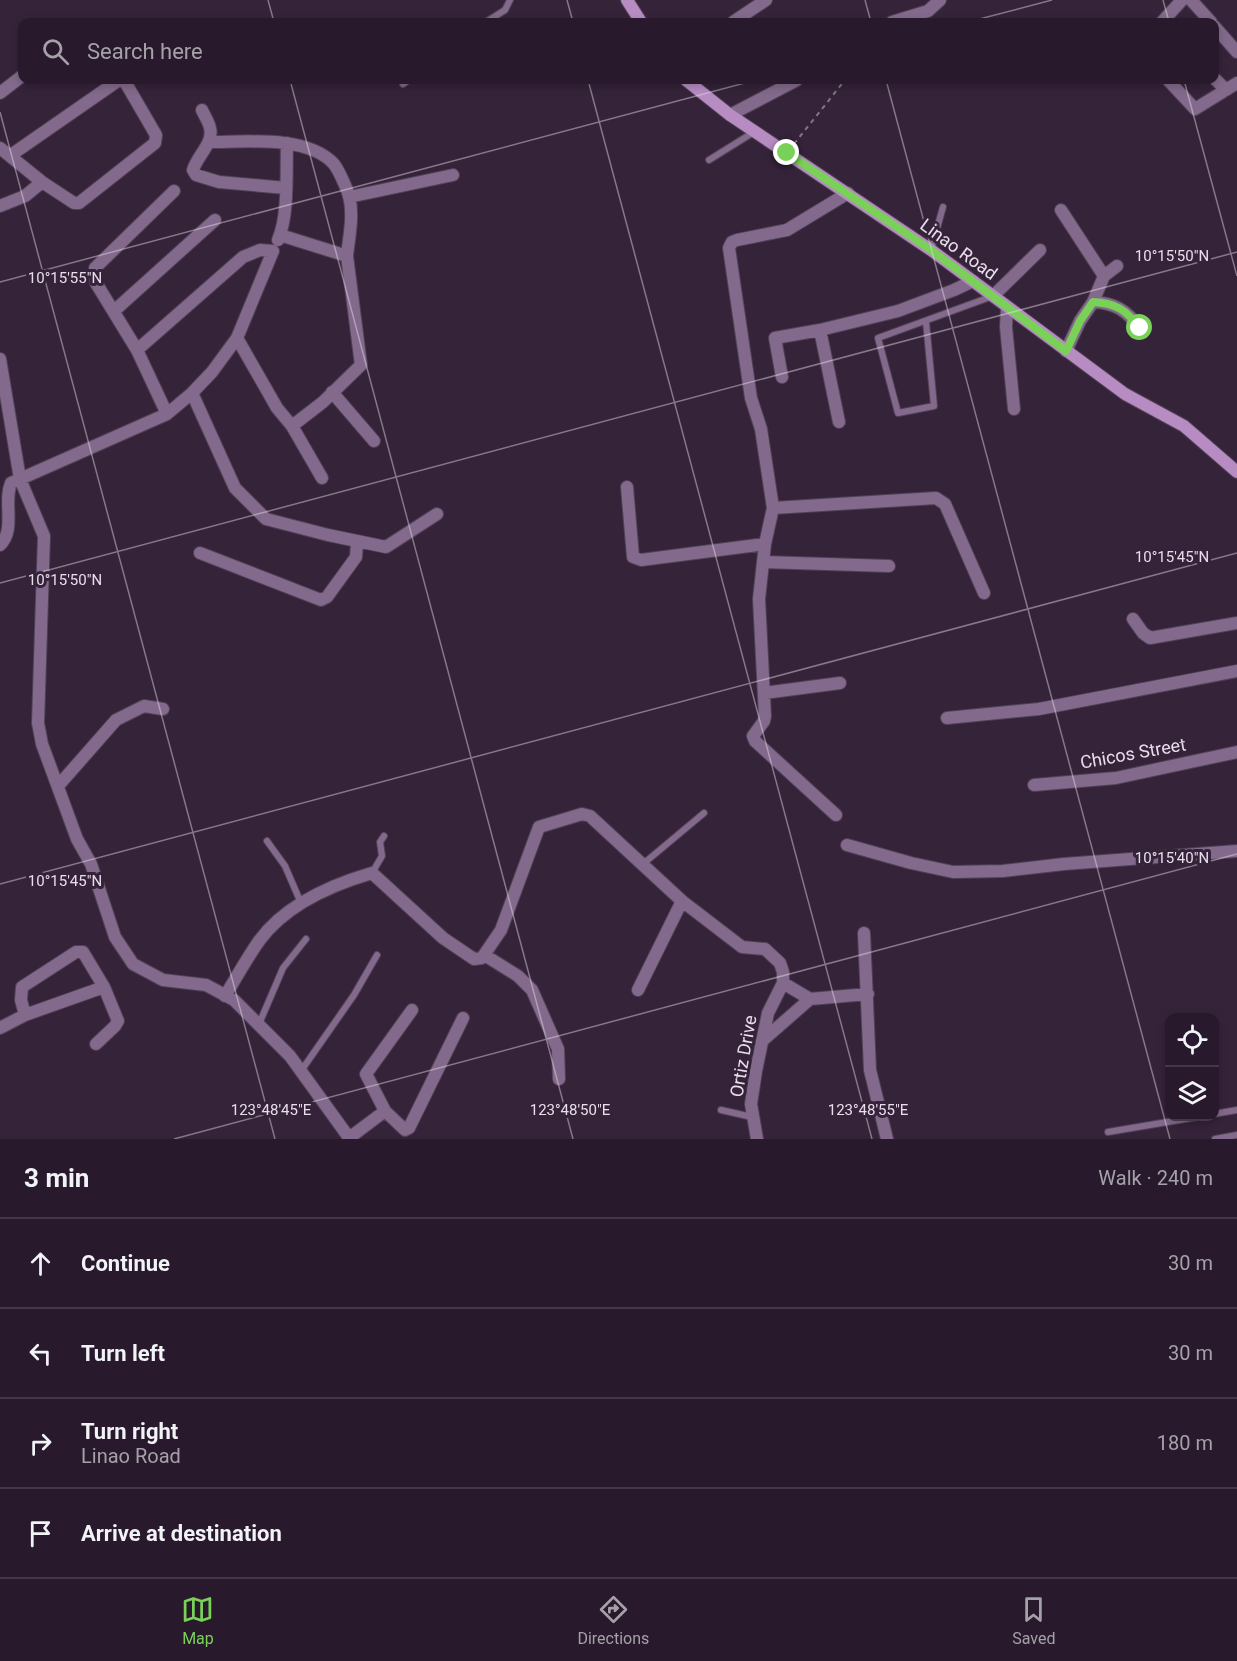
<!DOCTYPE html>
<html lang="en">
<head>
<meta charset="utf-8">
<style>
	body { margin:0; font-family:Roboto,sans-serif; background:#342738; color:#f1f3f6 }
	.controls { position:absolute; right:18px; bottom:18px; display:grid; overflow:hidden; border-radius:12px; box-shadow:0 3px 9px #0003 }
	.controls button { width:54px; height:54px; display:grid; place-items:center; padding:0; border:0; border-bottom:2px solid #443848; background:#281a2c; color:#f1f3f6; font:30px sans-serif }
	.stop { position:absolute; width:18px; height:18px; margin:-14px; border:4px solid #79d157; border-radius:50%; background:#fff }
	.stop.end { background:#79d157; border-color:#fff; box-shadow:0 2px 6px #0008 }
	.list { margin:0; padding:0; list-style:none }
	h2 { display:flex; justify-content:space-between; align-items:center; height:78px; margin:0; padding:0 24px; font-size:26px }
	h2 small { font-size:20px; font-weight:400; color:#a5a1a9 }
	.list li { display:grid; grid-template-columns:39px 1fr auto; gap:18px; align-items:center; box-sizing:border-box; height:90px; padding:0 24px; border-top:2px solid #443848 }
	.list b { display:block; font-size:22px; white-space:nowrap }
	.list p { margin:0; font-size:20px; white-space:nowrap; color:#a5a1a9 }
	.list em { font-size:20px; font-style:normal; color:#a5a1a9 }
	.icon { flex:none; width:33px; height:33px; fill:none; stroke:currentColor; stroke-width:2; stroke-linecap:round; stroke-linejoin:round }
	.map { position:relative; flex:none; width:1237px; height:1139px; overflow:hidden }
	.search { position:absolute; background:#281a2c; box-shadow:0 3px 9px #0003; left:18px; right:18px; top:18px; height:66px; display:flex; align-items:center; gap:15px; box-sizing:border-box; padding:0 21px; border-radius:12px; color:#a5a1a9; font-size:22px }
	.sheet { height:438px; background:#281a2c }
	nav { display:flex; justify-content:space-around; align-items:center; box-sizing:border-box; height:84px; border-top:2px solid #443848; background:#281a2c; font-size:16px; color:#a5a1a9 }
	nav a { display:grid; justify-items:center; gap:3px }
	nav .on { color:#79d157 }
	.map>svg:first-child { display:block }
</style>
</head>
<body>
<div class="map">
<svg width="1237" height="1139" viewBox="0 0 1237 1139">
	<rect width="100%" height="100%" fill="#35233a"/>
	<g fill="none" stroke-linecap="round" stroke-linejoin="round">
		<defs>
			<path id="lane" d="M486,22L505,10L510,0
				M403,84L409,80
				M709,160L754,132
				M931,250L943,207
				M926,322L934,406L898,413L878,338L993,296
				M267,841L285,866L301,903
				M643,864L704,813
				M372,873L382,856L380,842L384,836
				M259,1024L283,968L306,939
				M301,1071L354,995L377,955
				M721,1110L752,1117
				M1214,1114L1237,1110
				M1108,1132L1203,1116
				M1215,1139L1237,1135"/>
			<path id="street" d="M1191,0L1211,22
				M733,22L766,0
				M892,22L928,11L940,0
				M1162,22L1182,0
				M1214,26L1237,52
				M1214,78L1226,90
				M1168,80L1195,109L1237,83
				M0,93L22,76
				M202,110C204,115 209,122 210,128C214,143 197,156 193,170L196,175L219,182L286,188
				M730,115L797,80
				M209,142C245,142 306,135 333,163C338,168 347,189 349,196C354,215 349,237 347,256
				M0,148L42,182L25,196L0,206
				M11,155L119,80
				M42,182L74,203H79L155,143L156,135L124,80
				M349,197L453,175
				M1061,210L1104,276
				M280,235L347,256L361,365L323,402L292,426
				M278,240C289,215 286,171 287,143
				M993,296L1040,250
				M1093,302C1115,303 1126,310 1140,328
				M1007,308L1006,327L1014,409
				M114,311L215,220
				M237,338L277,408L292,426L322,478
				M1066,351L1080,321L1093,302L1104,276L1117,266
				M0,359L20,479L44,536L38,723L42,744L77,839L91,864L115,937L133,964L163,980L206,985L234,1000L290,1056L350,1139
				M782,377L775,338L820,330
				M332,392L374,441
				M192,393L235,488L266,519L328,535L386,547L437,514
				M167,414L137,350L96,283L95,268L174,191
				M839,422L820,330L898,311L954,290L973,281
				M627,487L633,557L641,560L765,544
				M773,508L936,498L945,504L984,593
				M0,545C16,530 3,502 11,483L167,414L192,393L212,372L237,338L273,251L260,250L243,257L137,350
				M200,553L321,600L327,597L356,557L357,541
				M763,562L889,566
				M1133,619L1143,633L1150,638L1237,623
				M764,693L840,683
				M947,718L1039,709L1237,671
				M1034,785L1116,778L1237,752
				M58,786L116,720L144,706L163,709
				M836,815L755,741L753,736L764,721L765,716L759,599L765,544L773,508L761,429L751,398L729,248L732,242L737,240L787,230L848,193
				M847,845L911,863L953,872L1003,871L1064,864L1237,851
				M682,901L742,947L765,949L780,963L783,972V983L768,1013L756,1071L751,1104L757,1139
				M864,933L870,1070L887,1139
				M486,956L518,976L532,990L558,1049L559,1079
				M783,983L810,999L868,994
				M225,996C236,978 247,958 259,941C285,905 331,885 372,873L443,938L474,959L482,958L501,930L539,827L582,814L590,816L682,901L638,990
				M412,1010L366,1074L385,1111L405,1130L409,1128L463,1018
				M25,1015L21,1000L22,987L76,952H83L104,987L118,1021L115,1026L96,1044
				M0,1028L25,1015L104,987
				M762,1041L810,999
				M349,1138L385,1111"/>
			<path id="secondary" d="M627,0L641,22
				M686,80L730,115L931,250L1125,394L1184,426L1237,472"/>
		</defs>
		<!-- lane casing -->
		<use href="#lane" stroke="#524156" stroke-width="8"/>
		<!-- street casing -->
		<use href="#street" stroke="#524156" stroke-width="14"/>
		<!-- secondary casing -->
		<use href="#secondary" stroke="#524156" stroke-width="14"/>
		<!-- path -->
		<path stroke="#857589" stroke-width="2" stroke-dasharray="4.5 4.5" stroke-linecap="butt" d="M794,144L845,80"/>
		<!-- lane -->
		<use href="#lane" stroke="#836a8c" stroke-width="6"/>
		<!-- street -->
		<use href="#street" stroke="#836a8c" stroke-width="12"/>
		<!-- secondary -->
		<use href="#secondary" stroke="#b68cc3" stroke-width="12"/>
	</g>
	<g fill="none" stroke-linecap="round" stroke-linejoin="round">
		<!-- route -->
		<path stroke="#79d157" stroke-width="8" d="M787,153L931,250L1066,351L1080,321L1093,302C1116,303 1126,310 1140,328"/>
	</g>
	<!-- ticks -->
	<path fill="none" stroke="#e9ddec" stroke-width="1.5" stroke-opacity="0.45" d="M268,0L274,22M567,0L573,22M865,0L871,22M1163,0L1169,22M968,22L1052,0M290,80L573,1139M588,80L872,1139M886,80L1170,1139M1184,80L1237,276M0,112L275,1139M0,282L756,80M0,583L1237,252M0,884L1237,553M174,1139L1237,854"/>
	<g text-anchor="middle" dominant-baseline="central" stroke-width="6" stroke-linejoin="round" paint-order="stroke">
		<!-- street labels -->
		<g font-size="18" fill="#e9ddec" stroke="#35233a">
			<text transform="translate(959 249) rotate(36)">Linao Road</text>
			<text transform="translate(1133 753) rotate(-10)">Chicos Street</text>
			<text transform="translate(743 1056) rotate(-80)">Ortiz Drive</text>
		</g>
	</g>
	<g font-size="15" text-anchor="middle" fill="#e9ddec" stroke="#35233a" stroke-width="6" stroke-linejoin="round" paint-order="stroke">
		<text x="1172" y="261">10°15'50"N</text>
		<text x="65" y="283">10°15'55"N</text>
		<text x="1172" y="562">10°15'45"N</text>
		<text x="65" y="585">10°15'50"N</text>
		<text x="1172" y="863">10°15'40"N</text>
		<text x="65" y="886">10°15'45"N</text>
		<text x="271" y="1115">123°48'45"E</text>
		<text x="570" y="1115">123°48'50"E</text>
		<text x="868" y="1115">123°48'55"E</text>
	</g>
</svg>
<div class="controls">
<button><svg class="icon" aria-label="locate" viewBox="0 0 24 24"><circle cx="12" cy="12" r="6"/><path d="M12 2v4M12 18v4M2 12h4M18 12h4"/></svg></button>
<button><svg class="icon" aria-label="layers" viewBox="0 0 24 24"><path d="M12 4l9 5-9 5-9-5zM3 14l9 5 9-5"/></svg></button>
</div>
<div class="stop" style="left:1140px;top:328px"></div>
<div class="stop end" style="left:787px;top:153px"></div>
<div class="search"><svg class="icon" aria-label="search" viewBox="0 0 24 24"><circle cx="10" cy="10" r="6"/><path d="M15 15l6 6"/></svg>Search here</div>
</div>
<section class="sheet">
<h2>3 min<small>Walk · 240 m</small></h2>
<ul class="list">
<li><svg class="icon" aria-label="ahead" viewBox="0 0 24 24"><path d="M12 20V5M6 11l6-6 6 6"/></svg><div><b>Continue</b></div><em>30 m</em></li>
<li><svg class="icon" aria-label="left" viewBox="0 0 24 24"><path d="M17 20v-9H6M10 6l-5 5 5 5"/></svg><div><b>Turn left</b></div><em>30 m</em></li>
<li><svg class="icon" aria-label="right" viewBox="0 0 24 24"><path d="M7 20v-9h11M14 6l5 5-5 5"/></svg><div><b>Turn right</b><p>Linao Road</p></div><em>180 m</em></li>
<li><svg class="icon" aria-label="arrive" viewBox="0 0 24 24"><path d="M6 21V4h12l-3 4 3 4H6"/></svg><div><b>Arrive at destination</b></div></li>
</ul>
</section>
<nav>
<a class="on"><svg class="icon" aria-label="map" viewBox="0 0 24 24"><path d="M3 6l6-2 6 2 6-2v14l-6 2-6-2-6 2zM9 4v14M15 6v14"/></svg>Map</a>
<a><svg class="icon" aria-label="directions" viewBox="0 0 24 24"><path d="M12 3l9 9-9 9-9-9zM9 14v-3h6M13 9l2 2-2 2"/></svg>Directions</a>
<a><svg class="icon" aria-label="saved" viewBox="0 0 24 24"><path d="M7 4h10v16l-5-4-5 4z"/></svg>Saved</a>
</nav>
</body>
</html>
